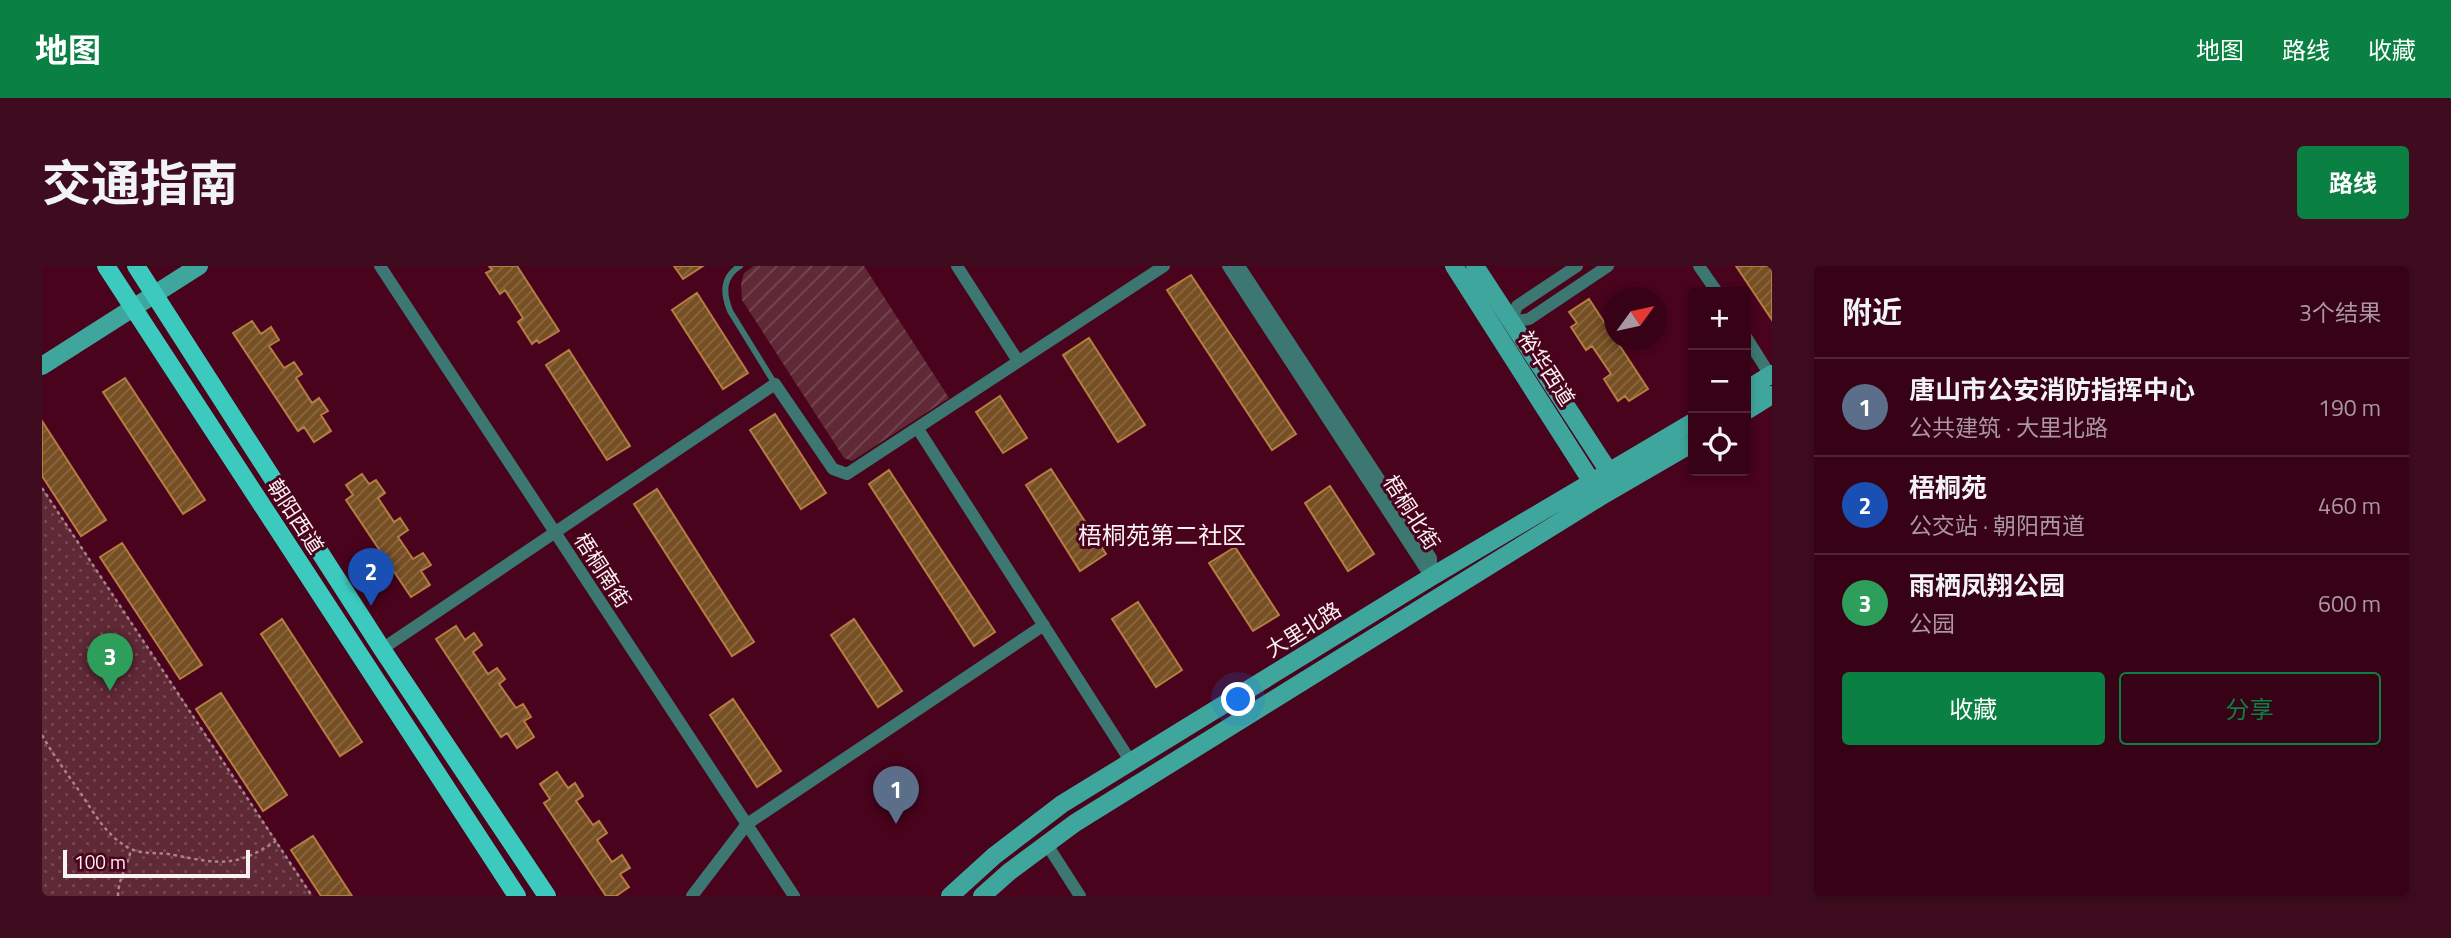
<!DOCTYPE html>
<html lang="zh">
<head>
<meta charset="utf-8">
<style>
	body { margin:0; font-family:"Titillium Web","Noto Sans SC",sans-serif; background:#3e0c1e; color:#f1f3f6 }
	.controls { position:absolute; right:21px; top:21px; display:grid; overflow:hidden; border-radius:7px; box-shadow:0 4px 10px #0003 }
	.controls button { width:63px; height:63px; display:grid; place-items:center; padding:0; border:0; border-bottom:2px solid #512434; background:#370215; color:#f1f3f6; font:35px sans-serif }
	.compass { position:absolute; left:1562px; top:21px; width:63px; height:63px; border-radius:50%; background:#370215; box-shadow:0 4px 10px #0003; rotate:57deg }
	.scale { position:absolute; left:21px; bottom:18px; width:187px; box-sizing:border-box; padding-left:7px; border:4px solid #faf1f2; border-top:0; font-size:19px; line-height:24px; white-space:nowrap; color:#faf1f2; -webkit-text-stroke:5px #49031c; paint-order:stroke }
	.you { position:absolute; left:1197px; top:434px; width:24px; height:24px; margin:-18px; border:5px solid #fff; border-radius:50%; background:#1a73e8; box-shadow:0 0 0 10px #1a73e833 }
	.badge { display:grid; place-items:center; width:46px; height:46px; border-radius:50%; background:#0b8043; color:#fff; font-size:23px; font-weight:700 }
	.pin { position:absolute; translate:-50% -58px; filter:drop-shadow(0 2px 4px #0008) }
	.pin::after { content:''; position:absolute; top:37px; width:24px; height:21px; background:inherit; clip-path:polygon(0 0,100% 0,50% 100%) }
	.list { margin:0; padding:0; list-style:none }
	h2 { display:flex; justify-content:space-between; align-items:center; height:91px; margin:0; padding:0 28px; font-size:30px }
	h2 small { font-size:23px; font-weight:400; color:#aa97a0 }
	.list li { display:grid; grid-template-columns:46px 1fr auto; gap:21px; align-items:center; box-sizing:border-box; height:98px; padding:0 28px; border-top:2px solid #512434 }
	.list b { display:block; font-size:26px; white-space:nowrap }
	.list p { margin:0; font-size:23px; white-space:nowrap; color:#aa97a0 }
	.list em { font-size:23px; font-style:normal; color:#aa97a0 }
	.actions { display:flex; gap:14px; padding:21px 28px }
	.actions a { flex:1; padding:16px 0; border:2px solid #0b8043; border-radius:7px; text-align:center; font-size:24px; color:#0b8043 }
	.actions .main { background:#0b8043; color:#fff }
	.icon { flex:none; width:38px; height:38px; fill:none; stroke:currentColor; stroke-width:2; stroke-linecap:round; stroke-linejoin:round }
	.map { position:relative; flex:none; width:1730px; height:630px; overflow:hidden; border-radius:7px }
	header { display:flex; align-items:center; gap:42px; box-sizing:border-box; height:98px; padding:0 35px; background:#0b8043; color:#fff }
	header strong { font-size:33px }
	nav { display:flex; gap:38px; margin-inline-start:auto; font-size:24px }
	.intro { display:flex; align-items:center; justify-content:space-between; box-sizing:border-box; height:168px; padding:0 42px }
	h1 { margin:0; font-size:49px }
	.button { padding:18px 32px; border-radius:7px; background:#0b8043; color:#fff; font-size:24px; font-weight:700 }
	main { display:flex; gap:42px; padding:0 42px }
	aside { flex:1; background:#370215; border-radius:7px; box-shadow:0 4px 10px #0003 }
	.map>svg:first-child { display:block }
</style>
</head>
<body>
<header>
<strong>地图</strong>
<nav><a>地图</a><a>路线</a><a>收藏</a></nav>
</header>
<div class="intro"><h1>交通指南</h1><a class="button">路线</a></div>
<main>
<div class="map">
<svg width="1730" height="630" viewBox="0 0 1730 630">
	<defs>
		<pattern id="grass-dots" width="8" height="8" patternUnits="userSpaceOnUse" patternTransform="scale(1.75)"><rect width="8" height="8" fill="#5f2936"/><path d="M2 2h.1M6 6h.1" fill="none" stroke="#774854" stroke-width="1.8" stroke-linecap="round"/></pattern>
		<pattern id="garden-furrows" width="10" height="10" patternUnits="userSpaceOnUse" patternTransform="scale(1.75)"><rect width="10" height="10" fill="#5f2936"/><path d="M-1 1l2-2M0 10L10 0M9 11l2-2" fill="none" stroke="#774854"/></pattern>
		<pattern id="building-hatch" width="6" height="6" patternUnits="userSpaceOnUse" patternTransform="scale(1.75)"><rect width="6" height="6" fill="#764f22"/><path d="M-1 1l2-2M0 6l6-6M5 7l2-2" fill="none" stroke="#8a6943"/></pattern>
	</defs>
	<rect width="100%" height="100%" fill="#49031c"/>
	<!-- grass -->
	<path fill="url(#grass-dots)" d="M0,221L271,630H0Z"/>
	<!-- garden -->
	<path fill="url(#garden-furrows)" d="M712,0H822L907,132L810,195L802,192L700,34L699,18L702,7Z"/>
	<!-- building -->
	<path fill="url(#building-hatch)" stroke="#b47e42" stroke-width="2" d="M447,0H475L517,65L497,77L495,74L490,78L476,56L481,52L463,24L458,28L444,7L450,4Z
		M632,0H661L641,13Z
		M1694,0H1730V54Z
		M1149,9L1254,168L1230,184L1125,24Z
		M655,27L706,107L681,123L630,44Z
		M1547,33L1606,123L1587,135L1583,130L1576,135L1562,113L1569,108L1550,80L1544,84L1529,61L1535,57L1527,46Z
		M210,55L219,68L229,61L237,74L227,80L242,102L252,96L260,108L254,112L270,137L277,132L286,145L279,149L289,165L272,176L262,161L256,165L191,67Z
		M1047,72L1103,159L1076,176L1021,89Z
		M527,84L588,180L565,194L504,99Z
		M83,112L163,234L141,248L61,126Z
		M958,130L985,172L961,187L934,146Z
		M733,148L784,227L759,243L708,164Z
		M0,155L64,254L39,270L0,210Z
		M1009,203L1064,288L1038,305L984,219Z
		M847,204L953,366L932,380L827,218Z
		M320,208L327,218L334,214L343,227L336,232L352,256L358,252L366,264L356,271L371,293L381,287L389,299L379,305L388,319L369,331L304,234L311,229L304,219Z
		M1288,220L1332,288L1306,305L1263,237Z
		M615,223L712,376L690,390L592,238Z
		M80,277L160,399L138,413L58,291Z
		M1193,281L1237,349L1211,365L1167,297Z
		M1096,336L1140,404L1114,421L1070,353Z
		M240,353L320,476L298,490L219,368Z
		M812,353L860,425L836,441L789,369Z
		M414,360L423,374L432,367L440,379L431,386L446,408L455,402L463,413L457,418L474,442L481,438L489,451L482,455L492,471L475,482L465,467L459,471L394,373Z
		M179,427L245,529L221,545L154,443Z
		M691,433L739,505L715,521L668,449Z
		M515,506L526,522L533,517L541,530L534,535L551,559L557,555L565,567L555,574L570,596L580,589L588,602L578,608L587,621L574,630H564L502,537L508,533L498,518Z
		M271,570L310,630H279L249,584Z"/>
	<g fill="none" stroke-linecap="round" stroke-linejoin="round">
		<!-- path -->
		<path stroke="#a98490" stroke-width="2.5" stroke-dasharray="3.5 3.5" stroke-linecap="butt" d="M0,222L270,630
			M0,469C10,487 21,502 33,519C49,541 63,571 89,583C102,589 119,586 132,589C178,598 193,602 234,575
			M76,630C76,613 86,600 89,583"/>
		<!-- lane -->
		<path stroke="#3c7771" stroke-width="6" d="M698,0C680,11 681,27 688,45L733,118"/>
		<!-- street -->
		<path stroke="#3c7771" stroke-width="12" d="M338,0L752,630
			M915,0L976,95
			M1186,0L1389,311
			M1197,0L1389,292V310
			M1657,0L1675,26
			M1469,56L1487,53L1566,0
			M1469,56L1475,40L1535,0
			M1704,71L1728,109
			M876,163L1089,496
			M340,383L733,118L791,203L805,208L1122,0
			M1004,577L1038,630
			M650,630L705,558L1002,359"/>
		<!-- secondary -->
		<path stroke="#3fa69d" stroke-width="18" d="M1412,0L1555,224
			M1433,0L1573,215
			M0,100L157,0
			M1704,124L1730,108
			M1704,145L1730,129
			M908,630L952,590L1020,538L1389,311L1651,156
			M940,630L967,606L1033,557L1558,231L1651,177"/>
		<!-- primary -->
		<path stroke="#3ccabf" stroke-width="18" d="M64,0L475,630
			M94,0L340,383L505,630"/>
	</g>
	<g text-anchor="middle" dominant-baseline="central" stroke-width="6" stroke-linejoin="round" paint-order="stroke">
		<!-- street labels -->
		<g font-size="21" fill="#faf1f2" stroke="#49031c">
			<text transform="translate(1505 102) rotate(57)">裕华西道</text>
			<text transform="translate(1370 246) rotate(57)">梧桐北街</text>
			<text transform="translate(254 250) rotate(57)">朝阳西道</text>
			<text transform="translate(561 304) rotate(57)">梧桐南街</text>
			<text transform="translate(1261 363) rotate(-32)">大里北路</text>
		</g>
		<!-- quarter labels -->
		<g font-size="24" fill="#faf1f2" stroke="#49031c">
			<text x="1120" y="269">梧桐苑第二社区</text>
		</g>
	</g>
</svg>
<div class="controls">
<button>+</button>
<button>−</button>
<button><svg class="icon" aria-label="locate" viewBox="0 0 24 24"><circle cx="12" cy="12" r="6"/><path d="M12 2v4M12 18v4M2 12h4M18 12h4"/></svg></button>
</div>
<svg class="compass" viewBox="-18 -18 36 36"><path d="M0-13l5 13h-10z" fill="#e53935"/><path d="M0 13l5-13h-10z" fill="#aa97a0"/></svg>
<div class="scale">100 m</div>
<div class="you"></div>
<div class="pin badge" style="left:854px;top:558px;background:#5c6f8a">1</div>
<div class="pin badge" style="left:329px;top:340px;background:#1a4fb4">2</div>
<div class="pin badge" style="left:68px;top:425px;background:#2e9e5b">3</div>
</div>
<aside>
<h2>附近<small>3个结果</small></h2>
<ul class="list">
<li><span class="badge" style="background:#5c6f8a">1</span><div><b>唐山市公安消防指挥中心</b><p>公共建筑 · 大里北路</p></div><em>190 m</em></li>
<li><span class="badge" style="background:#1a4fb4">2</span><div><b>梧桐苑</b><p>公交站 · 朝阳西道</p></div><em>460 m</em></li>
<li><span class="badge" style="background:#2e9e5b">3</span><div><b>雨栖凤翔公园</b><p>公园</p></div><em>600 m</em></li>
</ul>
<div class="actions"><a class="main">收藏</a><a>分享</a></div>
</aside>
</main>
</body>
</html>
